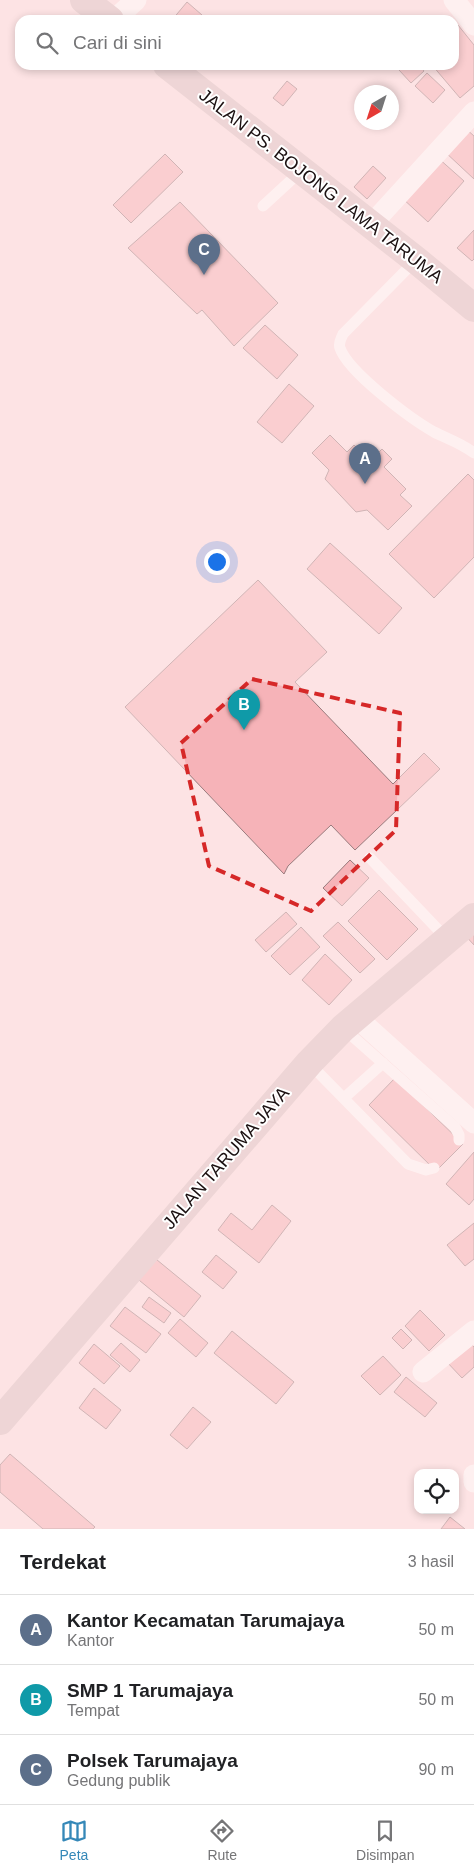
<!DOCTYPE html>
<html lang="id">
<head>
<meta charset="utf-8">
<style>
	body { margin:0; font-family:Helvetica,sans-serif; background:#f2f2f2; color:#202124 }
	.controls { position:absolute; right:15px; bottom:15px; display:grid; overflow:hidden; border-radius:10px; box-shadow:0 2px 8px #0003 }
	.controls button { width:45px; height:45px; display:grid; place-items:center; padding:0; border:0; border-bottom:1px solid #e0e0e0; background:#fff; color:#202124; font:25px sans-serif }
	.compass { position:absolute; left:354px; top:85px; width:45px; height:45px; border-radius:50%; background:#fff; box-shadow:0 2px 8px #0003; rotate:219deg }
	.you { position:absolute; left:216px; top:561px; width:18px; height:18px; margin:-12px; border:4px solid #fff; border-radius:50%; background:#1a73e8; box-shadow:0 0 0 8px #1a73e833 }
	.badge { display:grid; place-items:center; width:32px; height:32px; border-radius:50%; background:#3588b8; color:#fff; font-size:16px; font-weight:700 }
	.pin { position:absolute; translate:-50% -41px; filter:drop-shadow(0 1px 2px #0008) }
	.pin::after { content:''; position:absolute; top:26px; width:18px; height:15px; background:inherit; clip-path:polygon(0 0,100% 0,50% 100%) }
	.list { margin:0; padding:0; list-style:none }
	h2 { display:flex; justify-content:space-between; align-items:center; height:65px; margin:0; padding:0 20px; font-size:21px }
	h2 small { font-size:16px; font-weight:400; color:#757577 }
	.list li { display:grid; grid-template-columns:32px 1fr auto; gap:15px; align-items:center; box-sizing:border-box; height:70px; padding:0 20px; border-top:1px solid #e0e0e0 }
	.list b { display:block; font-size:19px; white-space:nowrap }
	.list p { margin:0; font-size:16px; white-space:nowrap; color:#757577 }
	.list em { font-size:16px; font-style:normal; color:#757577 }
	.icon { flex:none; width:28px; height:28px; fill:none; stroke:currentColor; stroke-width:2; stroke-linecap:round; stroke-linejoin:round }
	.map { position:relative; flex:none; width:474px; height:1529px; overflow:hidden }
	.search { position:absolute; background:#fff; box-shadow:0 2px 8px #0003; left:15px; right:15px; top:15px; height:55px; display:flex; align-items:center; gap:12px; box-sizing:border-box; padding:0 18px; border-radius:15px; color:#757577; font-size:19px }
	.sheet { height:275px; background:#fff }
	nav { display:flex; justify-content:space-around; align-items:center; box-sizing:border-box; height:70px; border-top:1px solid #e0e0e0; background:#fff; font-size:14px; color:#757577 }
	nav a { display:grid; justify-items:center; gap:2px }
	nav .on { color:#3588b8 }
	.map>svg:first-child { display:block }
</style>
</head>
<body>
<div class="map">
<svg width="474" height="1529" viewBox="0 0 474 1529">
	<rect width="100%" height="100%" fill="#fde3e4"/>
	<!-- building -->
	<path fill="#f6b3b8" stroke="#997b7d" d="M187,2L202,15L198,20H172Z
		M458,25L474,45V86L460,98L432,65H454V29Z
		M405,65H419L424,71L411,83L399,70Z
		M427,73L445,90L433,103L415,86Z
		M287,81L297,89L283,106L273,98Z
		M465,128L474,136V179L444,151Z
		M165,154L183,172L131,223L113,205Z
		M437,157L464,181L428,222L401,197Z
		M373,166L386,178L367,199L354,187Z
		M180,202L278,303L234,346L202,310L197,314L128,248Z
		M474,230V259L472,261L457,248Z
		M265,325L298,355L277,379L243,348Z
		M289,384L314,406L282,443L257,422Z
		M330,435L347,452L354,445L370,461L382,449L392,459L384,467L406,489L400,495L412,506L388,530L367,510L356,512L325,479L329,470L312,453Z
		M468,474L474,480V557L434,598L389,554Z
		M330,543L402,608L379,634L307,569Z
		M258,580L327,652L295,682L393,784L424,753L440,769L355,850L331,825L288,866L284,874L125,707Z
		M350,860L369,878L342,906L323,888Z
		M379,890L418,929L387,960L348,921Z
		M286,912L297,924L266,952L255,940Z
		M338,922L375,959L360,973L323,936Z
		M474,923V945L463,933Z
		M301,927L320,947L290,975L271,956Z
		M325,954L352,980L329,1005L302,980Z
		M395,1078L463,1144L436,1171L369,1105Z
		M474,1152V1199L469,1205L446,1184Z
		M272,1205L291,1221L259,1263L218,1230L231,1213L252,1230Z
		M474,1223V1259L465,1266L447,1245Z
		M151,1255L201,1296L184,1317L134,1276Z
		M216,1255L237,1272L223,1289L202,1272Z
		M149,1297L171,1313L164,1323L142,1307Z
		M125,1307L161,1334L146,1353L110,1326Z
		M420,1310L445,1335L429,1351L405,1326Z
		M180,1319L208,1343L196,1357L168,1333Z
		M401,1329L412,1340L403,1349L392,1338Z
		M232,1331L294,1382L276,1404L214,1353Z
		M466,1339L474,1347V1367L462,1378L445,1360Z
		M121,1343L140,1360L130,1372L110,1355Z
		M94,1344L120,1366L104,1384L79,1363Z
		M383,1356L401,1375L380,1395L361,1376Z
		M406,1377L437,1403L425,1417L394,1392Z
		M94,1388L121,1410L106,1429L79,1408Z
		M193,1407L211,1422L187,1449L170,1435Z
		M10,1454L95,1527L93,1529H43L0,1492V1465Z
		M450,1517L465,1529H441Z"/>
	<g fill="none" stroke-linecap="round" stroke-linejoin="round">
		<!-- service -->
		<path stroke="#fff" stroke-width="11" d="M263,206L301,171
			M416,260L343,334C341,339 338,343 340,348C348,372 411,419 434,432C448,439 461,443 474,453
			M370,858L447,939
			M343,1028L455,1127L459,1135V1140
			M309,1063L408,1164L426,1170L434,1168
			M344,1098L383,1063"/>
		<!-- minor -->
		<path stroke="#fff" stroke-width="21" d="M454,0L474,25
			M114,20L136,0
			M371,225L474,112
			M356,1017L474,1123
			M423,1372L474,1331
			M474,1475V1482"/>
		<!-- primary -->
		<path stroke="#dbc4c5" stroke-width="28" d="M84,0L110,20
			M167,65L416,260L474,308
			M0,1421L309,1063L343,1028L474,917"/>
	</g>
	<!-- marked area -->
	<path d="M0 0H474V1529H0ZM252,679L400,713L396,830L311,911L209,866L181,743Z" fill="#fde3e4" fill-opacity=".55" fill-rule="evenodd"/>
	<path fill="none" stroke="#d62828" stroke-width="4" stroke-dasharray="10 6" stroke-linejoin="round" d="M252,679L400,713L396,830L311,911L209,866L181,743Z"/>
	<g text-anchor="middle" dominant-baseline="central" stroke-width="4" stroke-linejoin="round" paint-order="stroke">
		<!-- street labels -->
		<g font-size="18" fill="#1b1011" stroke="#fff">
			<text transform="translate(321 186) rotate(38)">JALAN PS. BOJONG LAMA TARUMA</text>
			<text transform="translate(226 1158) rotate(-49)">JALAN TARUMA JAYA</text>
		</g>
	</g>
</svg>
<div class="controls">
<button><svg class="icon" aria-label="locate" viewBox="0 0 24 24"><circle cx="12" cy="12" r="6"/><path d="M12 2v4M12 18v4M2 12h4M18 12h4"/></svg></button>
</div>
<svg class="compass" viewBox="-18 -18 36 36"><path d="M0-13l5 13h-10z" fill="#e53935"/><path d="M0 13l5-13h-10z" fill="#757577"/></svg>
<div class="you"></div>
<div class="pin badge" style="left:365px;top:484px;background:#5c6f8a">A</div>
<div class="pin badge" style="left:244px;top:730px;background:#0f9aa8">B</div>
<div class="pin badge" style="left:204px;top:275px;background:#5c6f8a">C</div>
<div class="search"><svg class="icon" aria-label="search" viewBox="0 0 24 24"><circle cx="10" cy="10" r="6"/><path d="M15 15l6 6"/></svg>Cari di sini</div>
</div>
<section class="sheet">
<h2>Terdekat<small>3 hasil</small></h2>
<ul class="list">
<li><span class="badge" style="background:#5c6f8a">A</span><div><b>Kantor Kecamatan Tarumajaya</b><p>Kantor</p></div><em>50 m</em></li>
<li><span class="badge" style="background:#0f9aa8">B</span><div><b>SMP 1 Tarumajaya</b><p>Tempat</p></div><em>50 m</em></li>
<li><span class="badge" style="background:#5c6f8a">C</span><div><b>Polsek Tarumajaya</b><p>Gedung publik</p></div><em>90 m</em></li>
</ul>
</section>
<nav>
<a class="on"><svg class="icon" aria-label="map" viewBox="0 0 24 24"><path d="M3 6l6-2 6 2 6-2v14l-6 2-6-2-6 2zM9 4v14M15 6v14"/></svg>Peta</a>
<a><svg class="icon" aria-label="directions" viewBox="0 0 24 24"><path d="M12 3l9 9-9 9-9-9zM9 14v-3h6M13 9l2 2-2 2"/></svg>Rute</a>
<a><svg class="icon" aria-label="saved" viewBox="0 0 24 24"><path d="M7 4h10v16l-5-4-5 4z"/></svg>Disimpan</a>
</nav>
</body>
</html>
